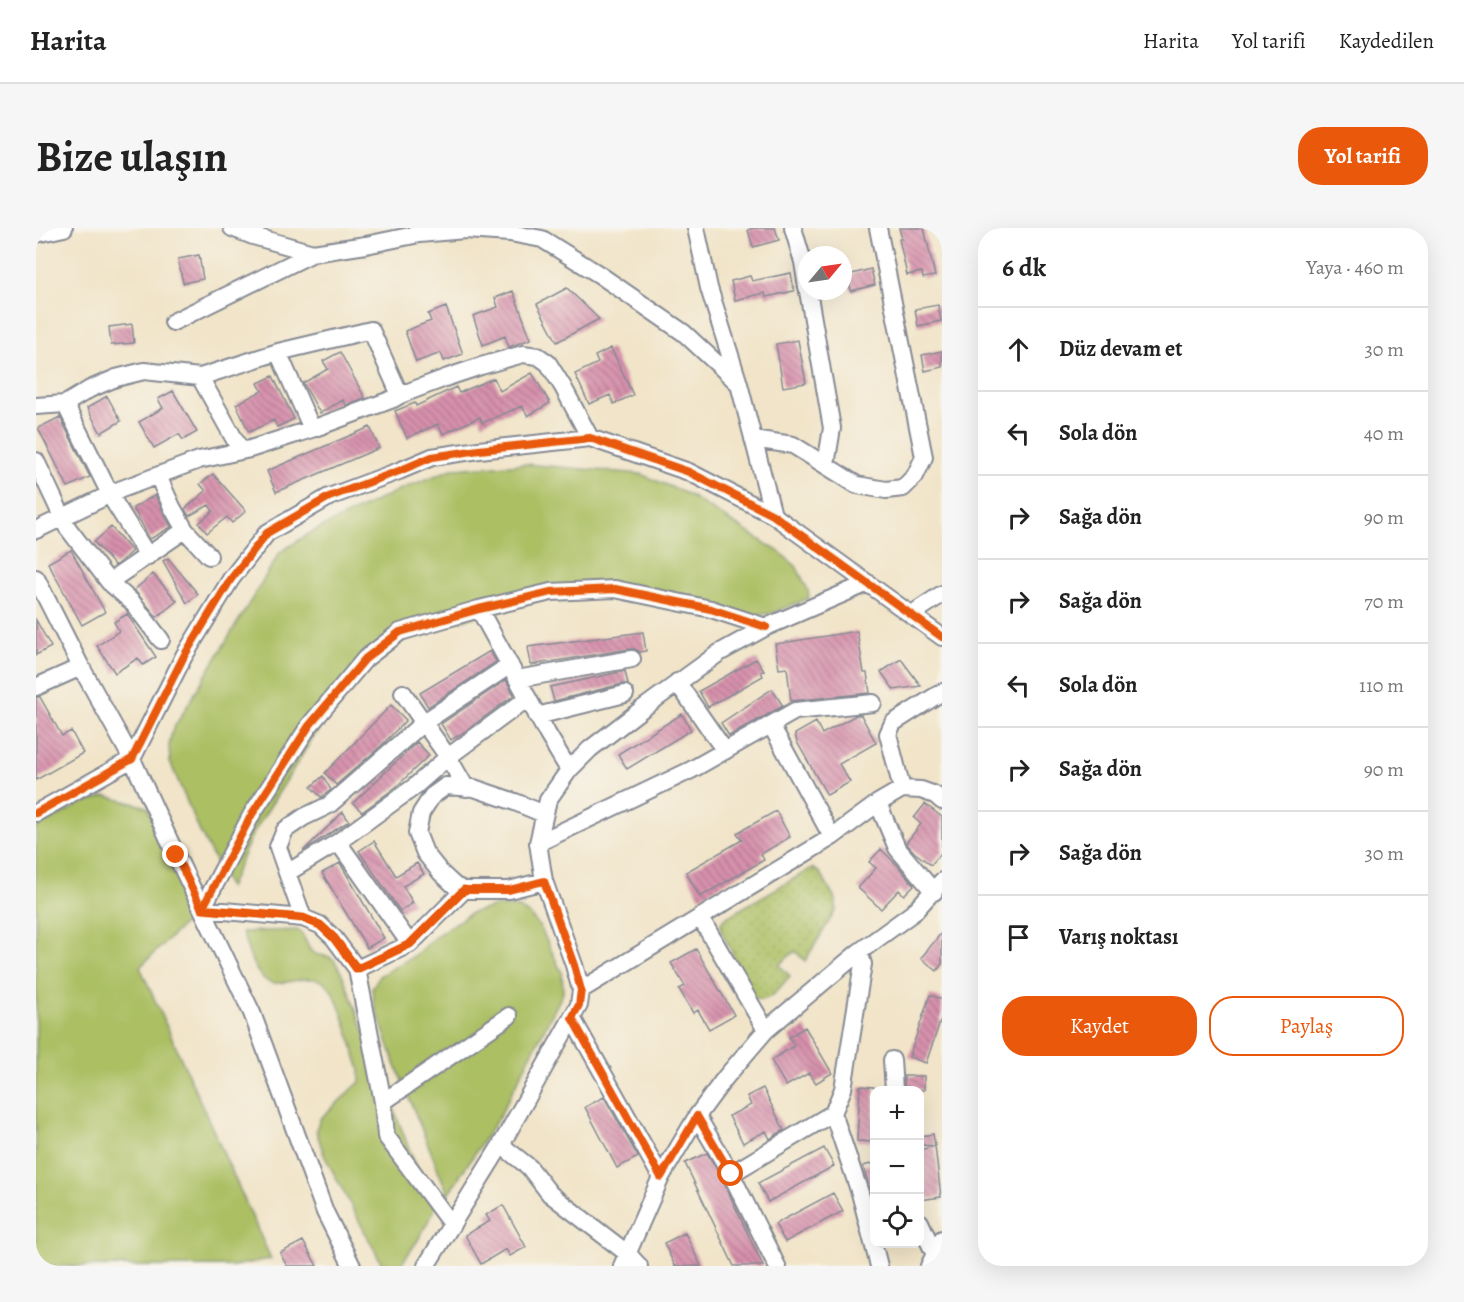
<!DOCTYPE html>
<html lang="tr">
<head>
<meta charset="utf-8">
<style>
	body { margin:0; font-family:Alegreya,serif; background:#f6f6f6; color:#222 }
	.controls { position:absolute; right:18px; bottom:18px; display:grid; overflow:hidden; border-radius:12px; box-shadow:0 6px 24px #0002 }
	.controls button { width:54px; height:54px; display:grid; place-items:center; padding:0; border:0; border-bottom:2px solid #e0e0e0; background:#fff; color:#222; font:30px sans-serif }
	.compass { position:absolute; left:762px; top:18px; width:54px; height:54px; border-radius:50%; background:#fff; box-shadow:0 6px 24px #0002; rotate:61deg }
	.stop { position:absolute; width:18px; height:18px; margin:-14px; border:4px solid #ea580c; border-radius:50%; background:#fff }
	.stop.end { background:#ea580c; border-color:#fff; box-shadow:0 2px 6px #0008 }
	.list { margin:0; padding:0; list-style:none }
	h2 { display:flex; justify-content:space-between; align-items:center; height:78px; margin:0; padding:0 24px; font-size:26px }
	h2 small { font-size:20px; font-weight:400; color:#767676 }
	.list li { display:grid; grid-template-columns:39px 1fr auto; gap:18px; align-items:center; box-sizing:border-box; height:84px; padding:0 24px; border-top:2px solid #e0e0e0 }
	.list b { display:block; font-size:22px; white-space:nowrap }
	.list em { font-size:20px; font-style:normal; color:#767676 }
	.actions { display:flex; gap:12px; padding:18px 24px }
	.actions a { flex:1; padding:14px 0; border:2px solid #ea580c; border-radius:24px; text-align:center; font-size:21px; color:#ea580c }
	.actions .main { background:#ea580c; color:#fff }
	.icon { flex:none; width:33px; height:33px; fill:none; stroke:currentColor; stroke-width:2; stroke-linecap:round; stroke-linejoin:round }
	.map { position:relative; flex:none; width:906px; height:1038px; overflow:hidden; border-radius:24px }
	header { display:flex; align-items:center; gap:36px; box-sizing:border-box; height:84px; padding:0 30px; background:#fff; border-bottom:2px solid #e0e0e0 }
	header strong { font-size:28px }
	nav { display:flex; gap:33px; margin-inline-start:auto; font-size:21px }
	.intro { display:flex; align-items:center; justify-content:space-between; box-sizing:border-box; height:144px; padding:0 36px }
	h1 { margin:0; font-size:42px }
	.button { padding:15px 27px; border-radius:24px; background:#ea580c; color:#fff; font-size:21px; font-weight:700 }
	main { display:flex; gap:36px; padding:0 36px }
	aside { flex:1; background:#fff; border-radius:24px; box-shadow:0 6px 24px #0002 }
	.map>svg:first-child { display:block }
</style>
</head>
<body>
<header>
<strong>Harita</strong>
<nav><a>Harita</a><a>Yol tarifi</a><a>Kaydedilen</a></nav>
</header>
<div class="intro"><h1>Bize ulaşın</h1><a class="button">Yol tarifi</a></div>
<main>
<div class="map">
<svg width="906" height="1038" viewBox="0 0 906 1038">
	<defs>
		<pattern id="park-dots" width="8" height="8" patternUnits="userSpaceOnUse" patternTransform="scale(1.5)"><rect width="8" height="8" fill="#acbf63"/><path d="M2 2h.1M6 6h.1" fill="none" stroke="#93a458" stroke-width="1.8" stroke-linecap="round"/></pattern>
		<pattern id="building-back-hatch" width="6" height="6" patternUnits="userSpaceOnUse" patternTransform="scale(1.5)"><rect width="6" height="6" fill="#d791ac"/><path d="M-1 5l2 2M0 0l6 6M5-1l2 2" fill="none" stroke="#ae778f"/></pattern>
	</defs>
	<rect width="100%" height="100%" fill="#f7f3e8"/>
	<filter id="ink" filterUnits="userSpaceOnUse"><feTurbulence type="fractalNoise" baseFrequency=".0167" numOctaves="2"/><feDisplacementMap in="SourceGraphic" scale="12" xChannelSelector="R" yChannelSelector="G"/><feConvolveMatrix kernelMatrix="1 2 1 2 8 2 1 2 1" color-interpolation-filters="sRGB"/></filter>
	<filter id="wash" filterUnits="userSpaceOnUse"><feTurbulence type="fractalNoise" baseFrequency=".008" numOctaves="4" result="noise"/><feDisplacementMap in="SourceGraphic" scale="24" xChannelSelector="R" yChannelSelector="G"/><feGaussianBlur stdDeviation="1.35" result="paint"/><feColorMatrix in="noise" values="0 0 0 0 0 0 0 0 0 0 0 0 0 0 0 0 0 1.4 0 .05"/><feComposite in="paint" operator="in"/></filter>
	<g filter="url(#wash)">
		<rect width="100%" height="100%" fill="#f1e4c8"/>
		<!-- grass -->
		<path fill="#acbf63" stroke="#647760" stroke-width="1.5" d="M489,236L605,246L651,266L742,323L760,338L772,362L773,370L736,385L711,389L548,360L392,401L360,415L337,432L302,470L216,607L193,660L164,604L134,534L133,518L136,503L244,324L276,304L363,262L416,241Z
			M70,568L111,579L161,683L104,739L235,1031L197,1038H0V600L44,576Z
			M460,678L483,680L493,686L504,699L526,745L527,765L463,889L412,966L360,838L339,779L336,761L343,748L378,728L401,707L435,685Z
			M262,702C270,708 269,716 275,723C281,730 290,725 297,731C301,735 304,743 307,748L379,936L400,979L382,1012L364,1038H347L288,927L280,902L284,891L324,854V842C317,822 304,768 290,756C271,741 242,765 227,750C215,739 211,718 206,704Z"/>
		<!-- park -->
		<path fill="url(#park-dots)" stroke="#647760" stroke-width="1.5" d="M776,640L784,645L800,672V682L769,733L759,723L743,737L754,748C744,758 731,781 717,768L685,702V695L689,690Z"/>
		<g id="blocks">
			<!-- building -->
			<path fill="url(#building-back-hatch)" d="M717,0H739L743,12L717,19L712,2Z
				M863,0H888L899,48L887,50L886,44L871,47L863,11H866Z
				M163,27L167,51L147,55L142,31Z
				M835,41L839,57L815,63L812,47Z
				M755,45L758,63L730,69L729,65L699,72L695,53L714,48L716,53Z
				M531,60L563,91L521,114L501,76Z
				M477,63L495,111L473,119L469,108L447,117L437,88L462,79L459,70Z
				M902,77L905,93L882,98L879,81Z
				M410,79L427,126L408,133L405,125L380,134L369,103L395,93L392,86Z
				M96,96L98,115L75,117L73,99Z
				M762,112L770,155L747,159L740,116Z
				M575,120L597,167L578,176L574,167L553,176L539,146L562,135L559,128Z
				M906,123V139L889,143L886,127Z
				M304,124L329,170L310,177L307,172L284,185L267,155L292,141L287,133Z
				M496,145L514,175L492,188L486,178L446,195L444,189L407,206L402,196L371,210L359,183L379,175L380,178L420,159L423,165L458,150L464,163Z
				M237,148L258,191L241,199L238,192L213,204L200,176L226,163L222,155Z
				M137,163L161,204L147,212L143,206L118,220L103,194L127,180L122,171Z
				M71,168L85,193L65,205L51,180Z
				M24,189L54,249L32,259L2,200Z
				M334,199L343,220L240,264L231,243Z
				M177,246L210,283L196,295L191,289L171,305L163,295L177,283L173,277L153,288L149,281L170,263L164,256Z
				M119,267L135,299L114,311L97,280Z
				M75,299L96,323L79,338L58,314Z
				M35,322L69,384L46,397L12,335Z
				M132,330L162,366L151,375L127,333Z
				M117,346L141,373L121,389L98,362Z
				M91,386L120,429L107,437L102,430L79,445L61,418L83,403L78,394Z
				M0,392L15,419L0,427Z
				M821,403L828,445H831L834,465L755,473L751,440L743,441L739,416Z
				M607,404L610,423L604,424L599,421H594L495,437L492,419Z
				M454,423L460,434L392,479L384,465Z
				M720,431L728,443L725,444L727,448L672,479L663,463Z
				M865,431L885,458L858,462L845,444Z
				M589,443L592,456H586L518,473L514,459Z
				M470,452L478,467L428,504L415,512L405,496Z
				M736,461L747,478L693,508L685,495Z
				M0,469H4L26,508L35,503L47,525L0,552Z
				M355,477L370,492L345,518L300,557L289,545Z
				M646,486L655,502L591,541L582,526Z
				M820,487H825L840,515L803,536L814,554L791,567L761,514L759,506L780,494L786,506Z
				M381,514L393,527L360,559L326,584L317,575Z
				M287,548L295,562L285,569L275,559Z
				M889,576L906,589V624L895,637L878,624L870,615L885,596L878,590Z
				M740,583L754,609L725,626L728,632L664,669L650,644L706,612L701,605Z
				M307,584L313,593L267,623Z
				M338,613L360,648L381,635L388,646L367,658L377,675L364,683L323,623Z
				M845,621L862,638L878,657L868,667L863,662L845,681L822,660L840,640L833,634Z
				M304,635L348,710L331,720L286,645Z
				M906,704V736L901,743L885,730Z
				M660,721L698,787L673,801L662,782L657,785L643,761L649,758L635,735Z
				M894,767L906,771V788L890,835L873,829Z
				M769,799L796,845L780,855L773,845L750,858L735,832L758,818L753,809Z
				M868,848H888V862H868Z
				M824,858L838,859V914L821,913Z
				M727,860L748,902L734,911L730,903L707,915L693,888L715,877L711,868Z
				M568,869L602,929L581,940L549,879Z
				M897,906L899,918L884,917V908Z
				M899,918L905,969L884,972V922Z
				M788,920L798,938L732,974L722,955Z
				M671,925L686,951L727,1038H698L649,935Z
				M838,935V968H836L827,938Z
				M797,965L807,983L749,1014L739,996Z
				M467,977L490,1019L474,1028L470,1021L445,1036L429,1007L454,993L450,987Z
				M649,1005L665,1038H639L628,1015Z
				M267,1013L281,1038H251L244,1025Z"/>
		</g>
	</g>
	<g filter="url(#ink)">
		<use href="#blocks" fill-opacity="0" stroke="#868a93" stroke-width="1.5"/>
		<g fill="none" stroke-linecap="round" stroke-linejoin="round">
			<defs>
				<path id="minor" d="M196,0L217,8L277,25L330,17L383,6L429,2L474,5L506,11L564,47L648,105L703,156
					M660,0L673,60L703,156L737,287
					M757,0L767,34L771,59
					M0,6L28,0
					M772,63L796,200L790,237
					M137,94L277,25
					M242,124L276,201
					M164,149L205,223
					M29,176L78,274L112,328
					M0,178L29,176L54,161L80,150L108,143L164,149L242,124L335,102L364,167
					M717,211L757,217L821,257L850,262L867,260L879,248L888,229L842,0
					M0,233L31,299L73,354L96,374L125,412
					M122,248L136,279L149,302L173,328
					M0,302L83,262L163,232L214,221L276,201L357,171L364,167L412,149L445,138L487,126L502,128L512,135L527,159L554,210
					M0,350L45,439L96,531L140,627L216,785L289,984L316,1038
					M73,354L149,302
					M443,381L512,507L533,542
					M876,386L906,366
					M481,451L596,431
					M641,454L689,523
					M0,459L45,439
					M367,465L412,529L430,560
					M501,488L589,466
					M735,497L796,609
					M866,561L852,506L857,495L906,464
					M842,575L861,620L898,664
					M0,585L96,531L148,428L195,351L231,305L293,269L363,243L396,229L443,222L554,210L653,244L737,287L906,409
					M302,614L374,716
					M502,615L655,542L759,483L837,475
					M251,645L302,614L378,559L412,529L492,470
					M508,653L473,662H428L419,658L405,645L389,625L381,605L385,585L396,568L410,558L438,560L479,574L508,586
					M428,662L374,716L321,741L298,710L284,697L267,690L166,681L216,586L273,498L329,431L364,404L443,381L515,364L579,361L675,381L730,399
					M664,689L730,802
					M267,690L242,619L249,602L268,589L293,577L387,495L474,437
					M321,741L347,874L350,908L416,997
					M545,762L796,609L842,575L866,561L885,562L899,567L906,573
					M536,790L625,949
					M856,832L858,862
					M347,874L473,788
					M797,885L824,965L843,1038
					M661,888L695,946L741,1038
					M465,917L493,939L514,966L592,1026L603,1038
					M695,946L797,885L807,861L827,736L823,724
					M884,994L899,1027
					M390,1038L465,917L543,777L545,762L538,737L508,653L502,615L512,572L533,542L554,521L606,481L683,425L730,399L832,355
					M586,1038L625,949L661,888L689,850L730,802L823,724L878,684L906,653
					M893,1038L906,1011"/>
			</defs>
			<!-- minor casing -->
			<use href="#minor" stroke="#868a93" stroke-width="20"/>
			<!-- minor -->
			<use href="#minor" stroke="#fff" stroke-width="16"/>
			<defs>
				<path id="cycleway" d="M0,585L96,531L148,428L195,351L231,305L293,269L363,243L396,229L443,222L554,210L653,244L737,287L906,409
					M428,662L374,716L321,741L298,710L284,697L267,690L166,681L216,586L273,498L329,431L364,404L443,381L515,364L579,361L675,381L730,399"/>
			</defs>
			<!-- cycleway casing -->
			<use href="#cycleway" stroke="#f7f3e8" stroke-width="11"/>
			<!-- cycleway -->
			<use href="#cycleway" stroke="#e8590c" stroke-width="8"/>
		</g>
	</g>
	<g fill="none" stroke-linecap="round" stroke-linejoin="round" filter="url(#ink)">
		<!-- route -->
		<path stroke="#ea580c" stroke-width="8" d="M140,627L166,681L267,690L284,697L298,710L321,741L374,716L428,662H473L508,653L538,737L545,762L543,777L536,790L625,949L661,888L695,946"/>
	</g>
</svg>
<div class="controls">
<button>+</button>
<button>−</button>
<button><svg class="icon" aria-label="locate" viewBox="0 0 24 24"><circle cx="12" cy="12" r="6"/><path d="M12 2v4M12 18v4M2 12h4M18 12h4"/></svg></button>
</div>
<svg class="compass" viewBox="-18 -18 36 36"><path d="M0-13l5 13h-10z" fill="#e53935"/><path d="M0 13l5-13h-10z" fill="#767676"/></svg>
<div class="stop" style="left:695px;top:946px"></div>
<div class="stop end" style="left:140px;top:627px"></div>
</div>
<aside>
<h2>6 dk<small>Yaya · 460 m</small></h2>
<ul class="list">
<li><svg class="icon" aria-label="ahead" viewBox="0 0 24 24"><path d="M12 20V5M6 11l6-6 6 6"/></svg><div><b>Düz devam et</b></div><em>30 m</em></li>
<li><svg class="icon" aria-label="left" viewBox="0 0 24 24"><path d="M17 20v-9H6M10 6l-5 5 5 5"/></svg><div><b>Sola dön</b></div><em>40 m</em></li>
<li><svg class="icon" aria-label="right" viewBox="0 0 24 24"><path d="M7 20v-9h11M14 6l5 5-5 5"/></svg><div><b>Sağa dön</b></div><em>90 m</em></li>
<li><svg class="icon" aria-label="right" viewBox="0 0 24 24"><path d="M7 20v-9h11M14 6l5 5-5 5"/></svg><div><b>Sağa dön</b></div><em>70 m</em></li>
<li><svg class="icon" aria-label="left" viewBox="0 0 24 24"><path d="M17 20v-9H6M10 6l-5 5 5 5"/></svg><div><b>Sola dön</b></div><em>110 m</em></li>
<li><svg class="icon" aria-label="right" viewBox="0 0 24 24"><path d="M7 20v-9h11M14 6l5 5-5 5"/></svg><div><b>Sağa dön</b></div><em>90 m</em></li>
<li><svg class="icon" aria-label="right" viewBox="0 0 24 24"><path d="M7 20v-9h11M14 6l5 5-5 5"/></svg><div><b>Sağa dön</b></div><em>30 m</em></li>
<li><svg class="icon" aria-label="arrive" viewBox="0 0 24 24"><path d="M6 21V4h12l-3 4 3 4H6"/></svg><div><b>Varış noktası</b></div></li>
</ul>
<div class="actions"><a class="main">Kaydet</a><a>Paylaş</a></div>
</aside>
</main>
</body>
</html>
